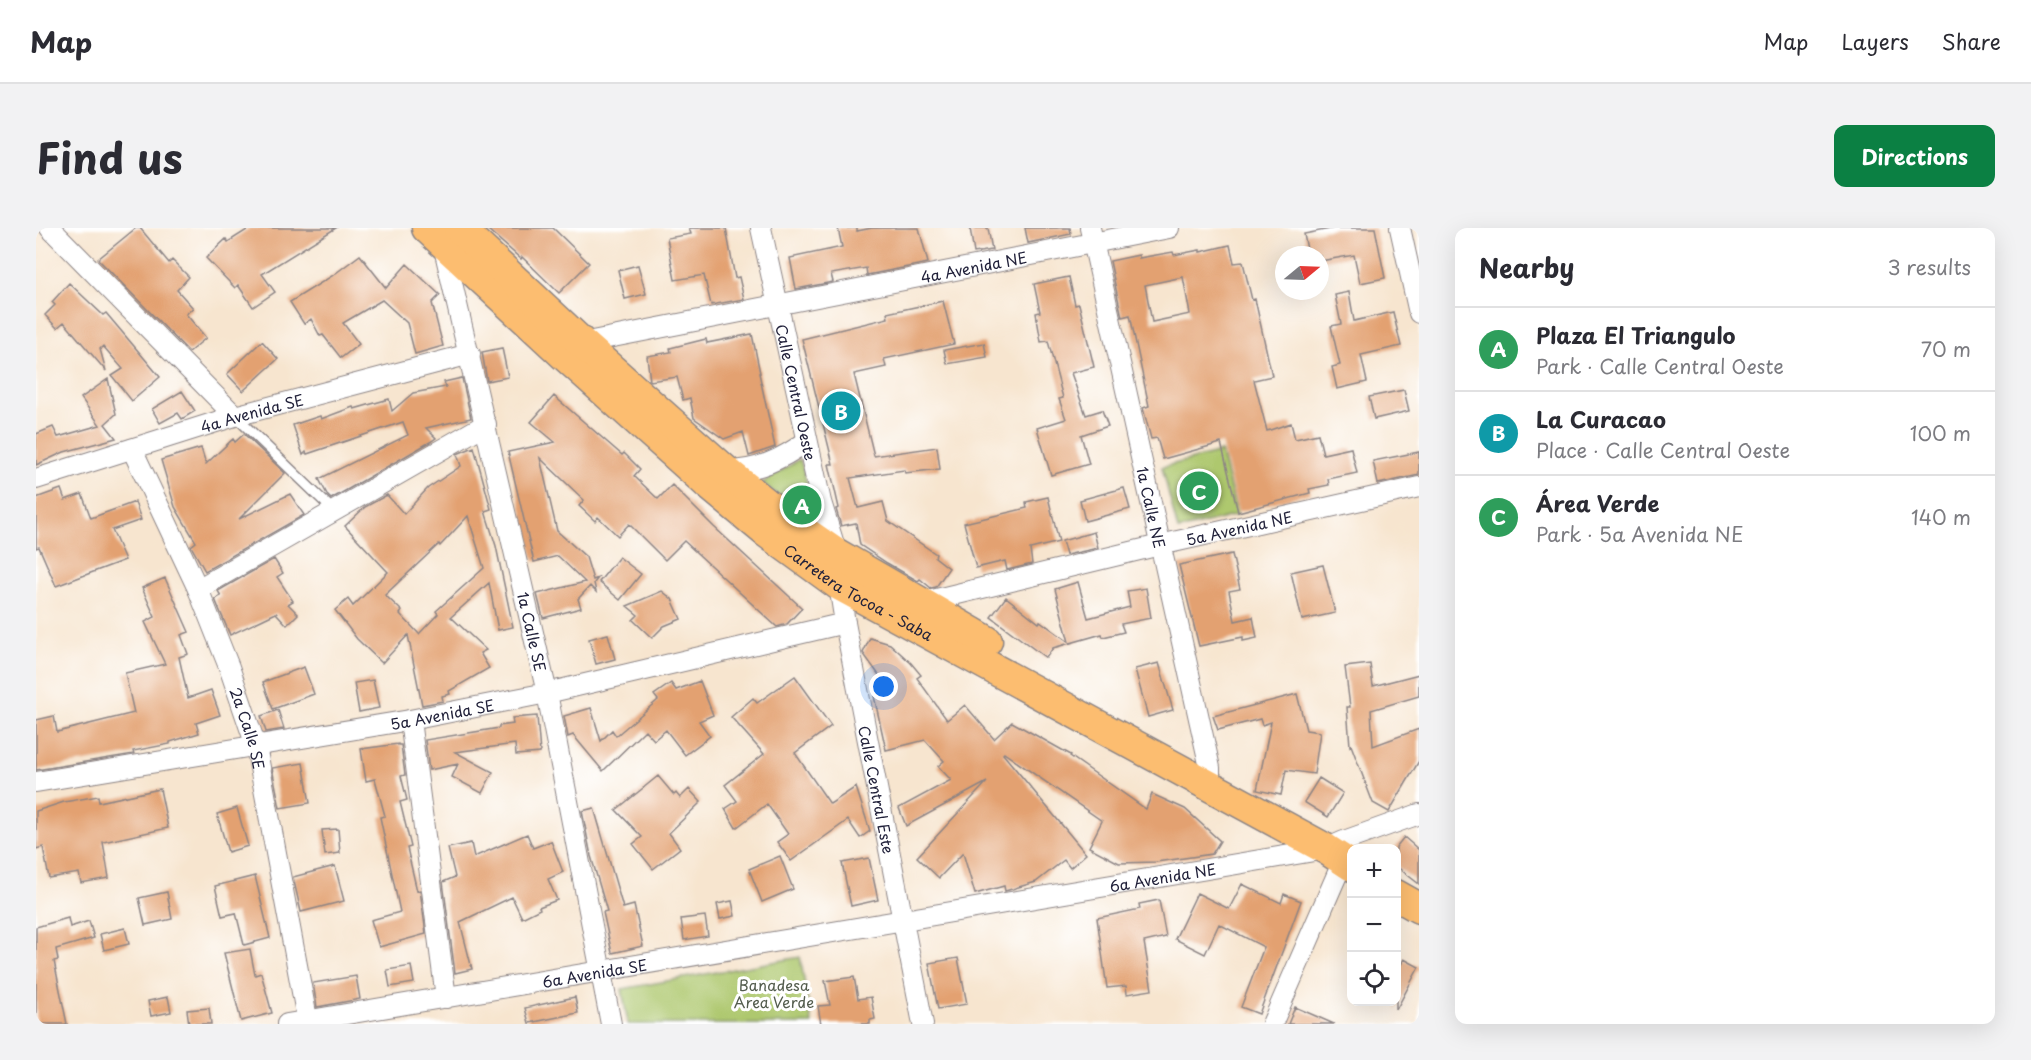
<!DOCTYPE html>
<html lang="en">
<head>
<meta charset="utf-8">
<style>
	body { margin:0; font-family:"Playpen Sans",sans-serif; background:#f2f2f3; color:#2b2b33 }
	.controls { position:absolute; right:18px; bottom:18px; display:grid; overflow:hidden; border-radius:12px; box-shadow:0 6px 24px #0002 }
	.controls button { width:54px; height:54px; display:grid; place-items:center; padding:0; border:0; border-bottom:2px solid #e1e1e2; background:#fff; color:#2b2b33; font:30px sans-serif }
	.compass { position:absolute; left:1239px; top:18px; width:54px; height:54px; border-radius:50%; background:#fff; box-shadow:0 6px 24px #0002; rotate:71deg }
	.you { position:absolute; left:848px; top:459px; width:21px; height:21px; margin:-15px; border:4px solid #fff; border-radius:50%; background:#1a73e8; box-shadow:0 0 0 9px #1a73e833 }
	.badge { display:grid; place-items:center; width:39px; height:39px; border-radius:50%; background:#0b8043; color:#fff; font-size:20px; font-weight:700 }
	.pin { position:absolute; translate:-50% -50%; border:3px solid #fff; box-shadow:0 2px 6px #0006 }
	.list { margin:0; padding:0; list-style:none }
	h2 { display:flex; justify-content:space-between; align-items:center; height:78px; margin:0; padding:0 24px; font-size:26px }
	h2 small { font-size:20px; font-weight:400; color:#7c7c81 }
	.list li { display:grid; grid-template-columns:39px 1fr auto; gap:18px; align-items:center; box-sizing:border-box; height:84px; padding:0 24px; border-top:2px solid #e1e1e2 }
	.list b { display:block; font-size:22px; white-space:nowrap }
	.list p { margin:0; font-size:20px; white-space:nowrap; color:#7c7c81 }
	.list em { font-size:20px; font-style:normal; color:#7c7c81 }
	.icon { flex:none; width:33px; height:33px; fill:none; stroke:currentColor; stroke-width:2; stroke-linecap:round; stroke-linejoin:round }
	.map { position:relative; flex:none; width:1383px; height:796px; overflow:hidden; border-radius:12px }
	header { display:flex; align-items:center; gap:36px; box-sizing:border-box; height:84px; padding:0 30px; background:#fff; border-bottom:2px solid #e1e1e2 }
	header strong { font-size:28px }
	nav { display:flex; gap:33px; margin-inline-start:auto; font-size:21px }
	.intro { display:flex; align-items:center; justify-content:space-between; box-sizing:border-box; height:144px; padding:0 36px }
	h1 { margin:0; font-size:42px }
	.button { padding:15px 27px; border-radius:12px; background:#0b8043; color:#fff; font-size:21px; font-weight:700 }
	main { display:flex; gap:36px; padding:0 36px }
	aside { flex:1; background:#fff; border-radius:12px; box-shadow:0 6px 24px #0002 }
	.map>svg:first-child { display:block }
</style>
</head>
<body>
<header>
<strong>Map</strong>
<nav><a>Map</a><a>Layers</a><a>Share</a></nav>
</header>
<div class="intro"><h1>Find us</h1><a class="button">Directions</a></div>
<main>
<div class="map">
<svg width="1383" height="796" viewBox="0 0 1383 796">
	<rect width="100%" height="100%" fill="#fff"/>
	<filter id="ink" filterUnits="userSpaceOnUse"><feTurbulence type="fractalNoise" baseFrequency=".0167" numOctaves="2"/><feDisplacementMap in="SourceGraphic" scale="12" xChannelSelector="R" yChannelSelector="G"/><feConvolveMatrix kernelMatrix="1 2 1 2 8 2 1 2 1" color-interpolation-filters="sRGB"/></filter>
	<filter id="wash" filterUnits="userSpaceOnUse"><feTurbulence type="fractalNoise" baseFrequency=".008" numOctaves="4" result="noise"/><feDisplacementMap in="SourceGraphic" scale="24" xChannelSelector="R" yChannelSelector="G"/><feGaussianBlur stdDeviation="1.35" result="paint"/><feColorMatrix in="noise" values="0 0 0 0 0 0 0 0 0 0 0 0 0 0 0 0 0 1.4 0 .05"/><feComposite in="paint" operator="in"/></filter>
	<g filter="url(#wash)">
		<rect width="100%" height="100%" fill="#f7e5cf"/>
		<!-- green -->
		<path fill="#aec86e" stroke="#687554" stroke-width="1.5" d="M1185,224L1201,287L1142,302L1126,239Z
			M764,231L784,300L726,255Z
			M764,729L776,796H592L586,761Z"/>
		<g id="blocks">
			<!-- building -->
			<path fill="#e3a171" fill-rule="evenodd" d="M100,0H104L133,35L136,32L153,49L141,62L157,80L150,86L170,110L153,124L62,31Z
				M214,0H300L226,46L239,64L217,79L202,57L199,60L170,30L190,11L192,14Z
				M450,0H517L553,35L523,65L486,29L485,31Z
				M653,0H690L699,50L703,49L708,71L675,77L668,47L639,52L631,10L655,6Z
				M802,0H821V3L836,0H883L892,35L831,47L830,40L795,46L797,54L760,61L754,30L806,19Z
				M934,0H952L956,22L938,25Z
				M989,0H1034L1035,6L992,15Z
				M1299,0H1339L1349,50L1324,55L1318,27L1284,33V27H1272L1268,6Z
				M1194,17L1198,35L1207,34L1216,72L1219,71L1236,148L1218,152L1231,203L1255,195L1259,211L1282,206L1287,226L1315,220L1321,245L1292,251L1293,257L1273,261L1274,265L1202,284L1185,215L1127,231L1121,210L1115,211L1107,180L1113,178L1094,87L1086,89L1074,33L1103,27V30L1137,24L1138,27L1164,22V24ZM1147,49L1154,86L1116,94L1109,57Z
				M324,27L350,60L371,36L404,67L396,75L407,118L379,126L371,95L346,72L307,95L323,116L305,130L287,107L284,108L275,91L268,96L254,74L296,48Z
				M602,37L610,66L589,71L582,42Z
				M1033,49L1039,77L1043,76L1058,139L1035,145L1050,187L1066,182L1072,198L1045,207L1053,236L1015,247L1001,200L1030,191L1023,171L1027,170L1012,113L1005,114L1000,85L1004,84L998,56Z
				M33,55L67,87L70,85L124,149L96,173L76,148L87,141L67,118L64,121L70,143L28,94L21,100L9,87L19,77L16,74Z
				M1313,64L1318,93L1357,84L1365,118L1325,127L1331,154L1301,161L1296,139L1304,137L1295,98L1305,96L1299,67Z
				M907,73L918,116L848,131L850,139L818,146L838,228L901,219L904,241L869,245L868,242L814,250L822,280L847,274L852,293L900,326L899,329L913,340L900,359L895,360L884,351L882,353L851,335L824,317L820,295L805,298L800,281L803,280L793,236H797L766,111L852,90L851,85Z
				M716,106L724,145H723L739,219L713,228L707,204L688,211L658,190L654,170L647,172L641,149L614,153L611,128L635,124L634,120L670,111L671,115Z
				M226,113L242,131L207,163L191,146Z
				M948,115L951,129L911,136L908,122Z
				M466,120L472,149L451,153L446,124Z
				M426,150L435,190L390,200L400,210L394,214L302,267L295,271L292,268L283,251L372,207L367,194L271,226L270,224L267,227L257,197L284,188L285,191L317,179L318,181L353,171L356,183L377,165L410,159L408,154Z
				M72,151L80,186L69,196L80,210L28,224L0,237V206L17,199L22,209L64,197L45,170Z
				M1368,162L1373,183L1338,191L1333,169Z
				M146,163L159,183L146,191L142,185L124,195L116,181Z
				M518,168L586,227L588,225L604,241L598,248L622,271L636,257L678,299L766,380L751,396L741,399L648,313L629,332L593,296L582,308L562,289L559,293L543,278L548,272L504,230L521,303L550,329L557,352L562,350L558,355L560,364L554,358L542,371L545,380L507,390L501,366L549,354L522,328L498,334L472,224L519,214L495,194Z
				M208,206L249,245L203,291L254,266L268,287L169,343L155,318L160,314L139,279L125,232L165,220L170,236L197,211L199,214Z
				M438,219L455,281L449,283L460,318L477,399L462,402L453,355L415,389L450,422L444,425L453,440L413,463L414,466L406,468L407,473L386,477L372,407L346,435L321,411L299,382L312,371L317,378L352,344L309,298L329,279L351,267L368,286L392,260L425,238L421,226ZM432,288L448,340L400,383L402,386L383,406L364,386L366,383L349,367L403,316L404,318Z
				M1383,224V247L1342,256L1337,233Z
				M1088,260L1094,281L1049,293L1044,272Z
				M25,261L29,272L46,266L55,290L99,274L105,292L76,302L89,332L20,358L3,319L0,320V270Z
				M1012,269L1023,314L994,321L996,336L971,342L969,333L940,340L928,295L991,280L990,274Z
				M1058,304L1062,320L1030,327L1026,313Z
				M1196,326L1204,361L1193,363L1199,393L1217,389L1221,410L1207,413V409L1163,418L1143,337Z
				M583,329L605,346L584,372L563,354Z
				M238,331L247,345L241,349L257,373L252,376L262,386L251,397L240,385L194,407L179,371L185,368L182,363Z
				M1287,337L1299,385L1266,392L1255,344Z
				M129,350L153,404L145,407L152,426L143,429L152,470L175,462L184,487L160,495L163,505L134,514V516L97,523L98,526L0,542V492L18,488L21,504L98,485L89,445L129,436L109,394L119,389L106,360Z
				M1042,354L1052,390L1094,379L1091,363L1110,360L1115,390L1085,396L1088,404L1067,409L1066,406L1017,420L1010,430L955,389L970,369L1003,395L1004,393L1033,414L1019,361Z
				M626,363L636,371L645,391L628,398L616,410L597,392L602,387L591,378Z
				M572,406L579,431L560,436L553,411Z
				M834,410L854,416L875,435L885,447L881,450L911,492L929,477L958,511L976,494L1035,527L1034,528L1110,581L1116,566L1149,581L1184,613L1176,626L1120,634L1083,635L1053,619L1066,593L968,525L967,526L1050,626L1034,640L1028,632L1000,654L969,663L968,658L939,666L927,625L903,650L881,629L951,554L870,598L863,580L915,552L902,538L908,533L889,512L850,522L838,468L856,465L827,425Z
				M1123,435L1137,482L1112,489L1099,441Z
				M1334,436L1337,458L1383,446V468L1335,482L1337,518L1383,501V533L1353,584L1337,575L1315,517L1314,518L1311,479H1314L1309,439Z
				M268,439L278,466L237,481L227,454Z
				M759,448L795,498L759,525L794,576L820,559L834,603L824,610L812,592L755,633L741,614L752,606L731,576L700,600L689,581L701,573L689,557L728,526L695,489L717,470L721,475Z
				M337,452L343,480L323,484L318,455Z
				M664,453L677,487L663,493L674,508L649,527L630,502L618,512L609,502L567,543L537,507L532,509L528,488L555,480L565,513L576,502L580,508L622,472L618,467L635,455L640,462Z
				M1261,466L1270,502L1284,504L1278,546L1250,542L1245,567L1221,562L1235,494L1226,497L1224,491L1182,502L1177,488Z
				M242,482L248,501L230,504L225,488Z
				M501,488L504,525L480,527L479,516L419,524L457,544L446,565L416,549L422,536L393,542L389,512L463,500V498L477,496L476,490Z
				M362,516V517H365L369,547L365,548L371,572L364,574L375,619L371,620L381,663L384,662L390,706L343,719L335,692L364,684L344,589L349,588L339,551L330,553L325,521Z
				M267,535L274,575L244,580L236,540Z
				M622,548L638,567L640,565L644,570L653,561L665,574L633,605L644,620L617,641L597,616L606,609L580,582Z
				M1283,550L1307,565L1292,589L1268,574Z
				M124,561L132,600L67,614L73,650L45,655L43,645L13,650L7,619L0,621V583L28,574L62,568L63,574Z
				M201,580L212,618L192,624L181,586Z
				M558,580L587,680L598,677L607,718L576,725L567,684L571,683L555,628L546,583Z
				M302,601L304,625L289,627L286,602Z
				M491,606L497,620L515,613L527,644L512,651L521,672L503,679L504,681L486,690L476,669L424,694L436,741L419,745L407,654L419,649L412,620L435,615L438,629Z
				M1368,609L1383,622V656L1360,638V619Z
				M744,628L757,661L726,674L713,641Z
				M833,630L842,672L815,678L806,635Z
				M299,638L308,673L265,684L257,649Z
				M219,648L234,710L208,717L200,685L186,688L179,658Z
				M1206,656L1245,675L1248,666L1265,673L1223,786L1205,779L1228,719L1183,696L1169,726L1139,711L1161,665L1193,681Z
				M131,664L136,691L109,697L103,670Z
				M1123,672L1130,709L1108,714L1116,762L1091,766L1090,758L1071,760L1061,690L1104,681L1103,676Z
				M696,673L699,688L684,691L681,676Z
				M669,688L672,708L648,712L645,691Z
				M32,690L34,699L53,693L58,710L20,721L22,732L18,733L31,796H0V699Z
				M89,700L93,716L68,722L64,706Z
				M214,721L219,747L225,745L236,785L205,793L188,725Z
				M922,730L931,776L902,781L893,735Z
				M1368,731L1383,739L1360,782V746Z
				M375,738L378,755L354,759L351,742Z
				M320,748L324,771L281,779L277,755Z
				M818,749L822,771L835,769L839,791L834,792V796H785L782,778L794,777L789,753Z
				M132,769L135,784L115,788L112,773Z
				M539,769L542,785L493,795L489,780Z
				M1259,779L1298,796H1252Z
				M173,780L175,796H153L151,782Z"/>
		</g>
	</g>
	<g filter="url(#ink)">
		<use href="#blocks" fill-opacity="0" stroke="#8c8485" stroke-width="1.5"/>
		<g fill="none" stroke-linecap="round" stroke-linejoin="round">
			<defs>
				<path id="service" d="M199,188L298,283"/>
				<g id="minor">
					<path d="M14,0L199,188"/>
					<path id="s1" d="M725,0L785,274L801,326L803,357L809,395L887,796"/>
					<path id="s2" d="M1054,0L1174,540V559"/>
					<path d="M1364,0L1383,85"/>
					<path id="s3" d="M407,16L511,465L575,796"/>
					<path id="s4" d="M546,115L1133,0"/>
					<path id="s5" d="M96,221L162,361L193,439L220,518L272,796"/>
					<path d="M690,243C722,243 746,231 771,213"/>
					<path id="s6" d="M0,251L199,188L434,126"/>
					<path d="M162,361L450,196"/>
					<path id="s7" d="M884,375L1124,317L1383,259"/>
					<path d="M374,492L410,770"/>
					<path id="s8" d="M0,554L374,492L511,465L809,395"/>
					<path id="s9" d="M251,796L1290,621L1308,613L1383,586"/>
					<path d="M1236,796L1307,633"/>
				</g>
				<g id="primary">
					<path id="s10" d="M391,0L528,127L672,256L730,304L803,357L1290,621L1316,638"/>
					<path d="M423,0L546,115L690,243L746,288L801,326L951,413"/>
					<path d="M1360,667L1383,680"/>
				</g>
			</defs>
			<!-- service casing -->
			<use href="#service" stroke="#8c8485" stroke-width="12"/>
			<!-- minor casing -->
			<use href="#minor" stroke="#8c8485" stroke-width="22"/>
			<!-- primary casing -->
			<use href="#primary" stroke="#8c8485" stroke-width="33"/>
			<!-- service -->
			<use href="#service" stroke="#fff" stroke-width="9"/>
			<!-- minor -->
			<use href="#minor" stroke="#fff" stroke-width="20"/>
			<!-- primary -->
			<use href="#primary" stroke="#fcbd6f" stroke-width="30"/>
		</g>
	</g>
	<g text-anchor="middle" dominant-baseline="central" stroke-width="6" stroke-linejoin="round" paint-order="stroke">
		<!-- street labels -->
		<g font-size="15" fill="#22223b" stroke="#fff">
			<text stroke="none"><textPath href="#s4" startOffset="399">4a Avenida NE</textPath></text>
			<text stroke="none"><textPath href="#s1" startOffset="168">Calle Central Oeste</textPath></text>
			<text stroke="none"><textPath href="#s6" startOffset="226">4a Avenida SE</textPath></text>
			<text stroke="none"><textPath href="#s2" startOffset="286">1a Calle NE</textPath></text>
			<text stroke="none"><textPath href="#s7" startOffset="328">5a Avenida NE</textPath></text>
			<text stroke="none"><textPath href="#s10" startOffset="566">Carretera Tocoa - Saba</textPath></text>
			<text stroke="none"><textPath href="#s3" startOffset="398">1a Calle SE</textPath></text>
			<text stroke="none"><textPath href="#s8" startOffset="412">5a Avenida SE</textPath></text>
			<text stroke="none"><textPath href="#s5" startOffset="303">2a Calle SE</textPath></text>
			<text stroke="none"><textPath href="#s1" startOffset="574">Calle Central Este</textPath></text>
			<text stroke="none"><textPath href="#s9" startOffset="888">6a Avenida NE</textPath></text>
			<text stroke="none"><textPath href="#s9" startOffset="312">6a Avenida SE</textPath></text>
		</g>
		<!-- park labels -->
		<g font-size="15" fill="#535c4d" stroke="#fff">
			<text x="738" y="756">Banadesa<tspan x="738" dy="17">Area Verde</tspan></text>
		</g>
	</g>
</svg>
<div class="controls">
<button>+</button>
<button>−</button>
<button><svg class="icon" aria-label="locate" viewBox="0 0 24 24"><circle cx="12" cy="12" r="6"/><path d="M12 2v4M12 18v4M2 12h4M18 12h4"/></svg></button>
</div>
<svg class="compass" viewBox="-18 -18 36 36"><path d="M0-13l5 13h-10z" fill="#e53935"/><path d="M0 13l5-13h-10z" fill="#7c7c81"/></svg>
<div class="you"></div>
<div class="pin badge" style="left:766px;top:277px;background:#2e9e5b">A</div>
<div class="pin badge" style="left:805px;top:183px;background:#0f9aa8">B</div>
<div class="pin badge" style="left:1163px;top:263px;background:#2e9e5b">C</div>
</div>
<aside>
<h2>Nearby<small>3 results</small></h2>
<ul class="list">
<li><span class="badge" style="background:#2e9e5b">A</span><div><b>Plaza El Triangulo</b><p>Park · Calle Central Oeste</p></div><em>70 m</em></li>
<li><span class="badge" style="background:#0f9aa8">B</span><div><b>La Curacao</b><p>Place · Calle Central Oeste</p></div><em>100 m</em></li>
<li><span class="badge" style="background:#2e9e5b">C</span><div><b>Área Verde</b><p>Park · 5a Avenida NE</p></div><em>140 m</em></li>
</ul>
</aside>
</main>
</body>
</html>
